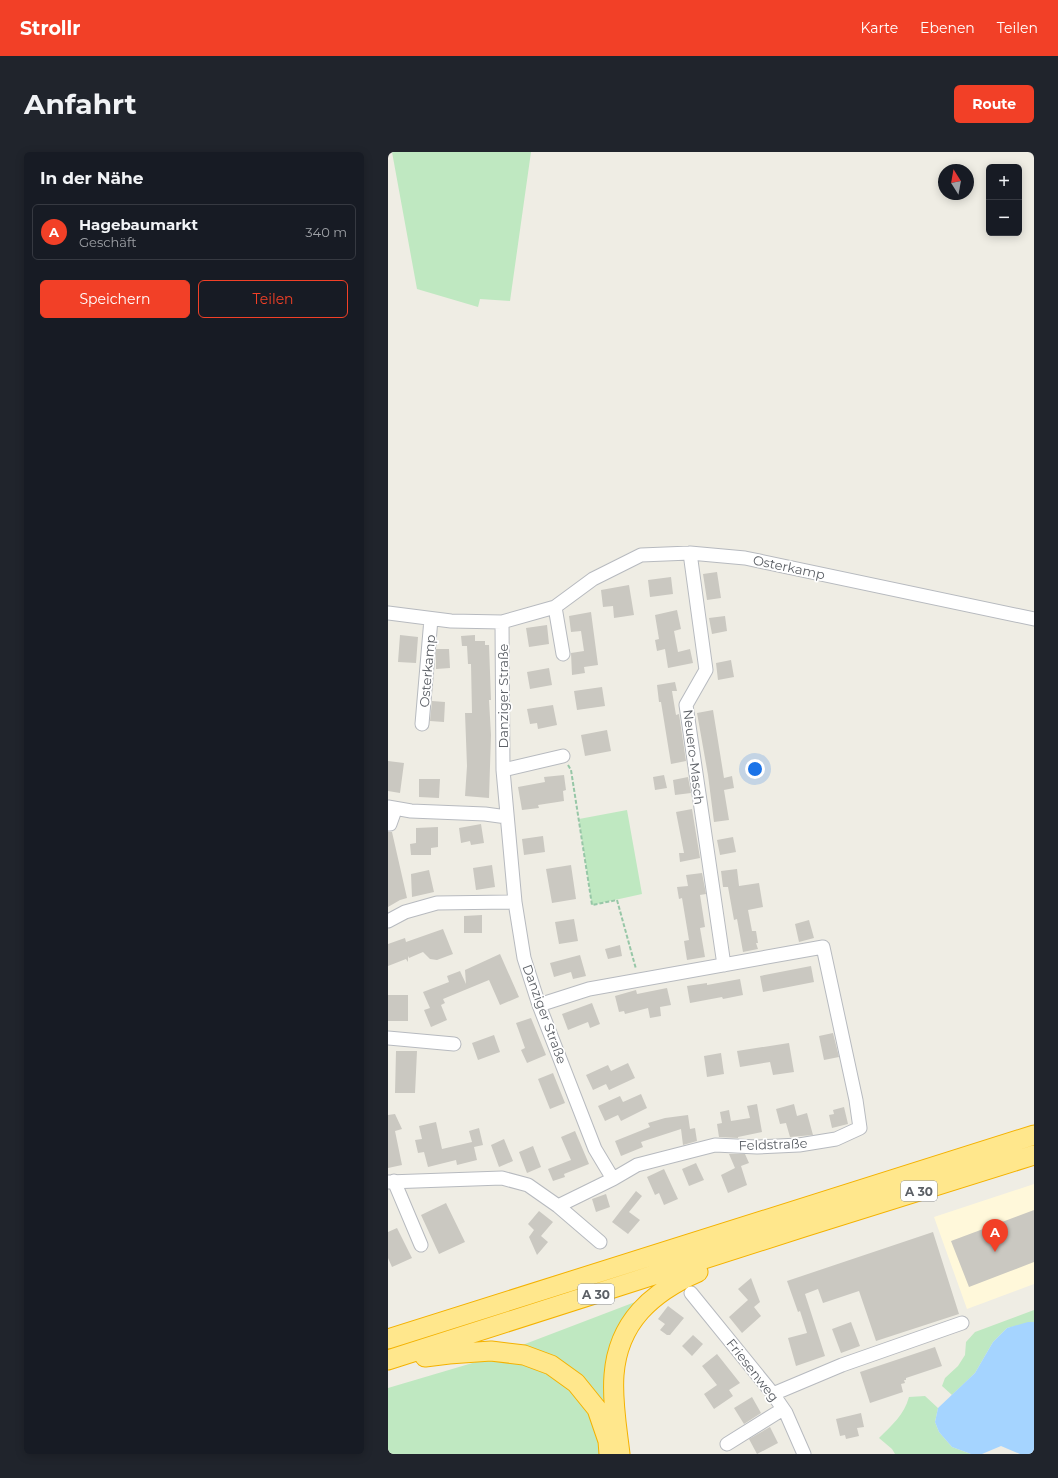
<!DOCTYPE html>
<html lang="de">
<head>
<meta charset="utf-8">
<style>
	body { margin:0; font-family:Montserrat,sans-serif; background:#20242c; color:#f1f3f6 }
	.controls { position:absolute; right:12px; top:12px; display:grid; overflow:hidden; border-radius:6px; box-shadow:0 2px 10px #0003 }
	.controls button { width:36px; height:36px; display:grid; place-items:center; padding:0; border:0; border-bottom:1px solid #363941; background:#171b24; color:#f1f3f6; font:20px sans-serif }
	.compass { position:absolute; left:550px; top:12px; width:36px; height:36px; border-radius:50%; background:#171b24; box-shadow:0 2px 10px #0003; rotate:349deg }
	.you { position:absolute; left:367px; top:617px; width:14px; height:14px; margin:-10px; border:3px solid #fff; border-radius:50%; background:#1a73e8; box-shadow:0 0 0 6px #1a73e833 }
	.badge { display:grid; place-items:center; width:26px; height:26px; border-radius:50%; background:#f24027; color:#fff; font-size:13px; font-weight:700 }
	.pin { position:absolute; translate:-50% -33px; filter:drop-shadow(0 1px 2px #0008) }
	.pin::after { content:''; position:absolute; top:21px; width:14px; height:12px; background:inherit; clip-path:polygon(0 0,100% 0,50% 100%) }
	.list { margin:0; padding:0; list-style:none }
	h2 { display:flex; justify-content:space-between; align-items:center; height:52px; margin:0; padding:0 16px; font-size:17px }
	h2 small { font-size:13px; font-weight:400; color:#9ea1a6 }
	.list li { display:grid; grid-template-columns:26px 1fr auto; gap:12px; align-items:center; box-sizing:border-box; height:56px; margin:0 8px 8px; padding:0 8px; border:1px solid #363941; border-radius:6px }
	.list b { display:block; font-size:15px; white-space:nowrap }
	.list p { margin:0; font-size:13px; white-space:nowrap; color:#9ea1a6 }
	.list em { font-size:13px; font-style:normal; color:#9ea1a6 }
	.actions { display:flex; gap:8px; padding:12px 16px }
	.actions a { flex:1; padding:9px 0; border:1px solid #f24027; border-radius:6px; text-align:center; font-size:14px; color:#f24027 }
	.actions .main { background:#f24027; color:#fff }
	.map { position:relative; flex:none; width:646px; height:1302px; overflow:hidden; border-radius:6px }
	header { display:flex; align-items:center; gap:24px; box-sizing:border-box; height:56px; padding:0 20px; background:#f24027; color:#fff }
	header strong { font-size:19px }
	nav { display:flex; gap:22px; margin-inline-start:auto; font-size:14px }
	.intro { display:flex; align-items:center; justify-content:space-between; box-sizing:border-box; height:96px; padding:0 24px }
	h1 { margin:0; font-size:28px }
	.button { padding:10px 18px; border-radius:6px; background:#f24027; color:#fff; font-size:14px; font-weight:700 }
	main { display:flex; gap:24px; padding:0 24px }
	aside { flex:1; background:#171b24; border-radius:6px; box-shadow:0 2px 10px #0003 }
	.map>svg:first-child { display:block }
</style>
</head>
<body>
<header>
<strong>Strollr</strong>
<nav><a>Karte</a><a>Ebenen</a><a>Teilen</a></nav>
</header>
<div class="intro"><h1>Anfahrt</h1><a class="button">Route</a></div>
<main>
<aside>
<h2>In der Nähe<small></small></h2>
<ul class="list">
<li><span class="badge">A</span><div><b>Hagebaumarkt</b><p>Geschäft</p></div><em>340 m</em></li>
</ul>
<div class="actions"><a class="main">Speichern</a><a>Teilen</a></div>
</aside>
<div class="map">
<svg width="646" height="1302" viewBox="0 0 646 1302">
	<rect width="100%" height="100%" fill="#efede4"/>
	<!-- commercial -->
	<path fill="#fff8da" d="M646,1032V1132L579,1157L546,1065Z"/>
	<!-- green -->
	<path fill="#bfe8c1" d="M4,0H143L122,149L92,147L90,155L29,137Z
		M239,658L254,742L204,753L191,667Z
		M289,1134L251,1167L232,1209L237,1302H0V1236L98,1207Z
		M646,1158V1170L619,1176L605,1190L587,1221L564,1243L554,1234L557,1226L570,1214L577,1203L578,1190L587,1180Z
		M537,1244L550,1256L547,1270L551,1280L564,1295L583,1302H507L504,1297L491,1286C504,1273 516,1263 521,1245Z"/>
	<!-- water -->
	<path fill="#a5d4ff" d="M640,1170H646V1302H632L613,1294L594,1302H583L564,1295L551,1280L547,1270L550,1256L587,1221L605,1190L619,1176Z"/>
	<!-- building -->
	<path fill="#cac8c1" d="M329,420L333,446L319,448L315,422Z
		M283,425L285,442L262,445L260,428Z
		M241,433L246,463L226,466L225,454L215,455L213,438Z
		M289,458L293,477L286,479L290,500L302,497L305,511L280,516L277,497L269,499L267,488L271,487L267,463Z
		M203,460L210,513L196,515L197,521L184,523L183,501L196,499L193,479L183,480L181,464Z
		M337,464L339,479L324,482L321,466Z
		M159,473L161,492L141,495L138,476Z
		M12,483L30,485L28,511L10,510Z
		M87,483V489H97V493H101L103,548H101L103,583L101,646L77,644L79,614L77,561H84L83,512H80L79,494H74L73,484Z
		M48,497H61L62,516L48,517Z
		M343,508L346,525L330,528L328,511Z
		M161,516L164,533L142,537L139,520Z
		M287,530L289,539H284L288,563L291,562L298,609L283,612L273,550H271L269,533Z
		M214,535L217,554L189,558L186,539Z
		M44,549L57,550L56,570L42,569Z
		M165,553L169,573L150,577L149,571L142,572L139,557Z
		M325,558L336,626L344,624L346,636L336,638L341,668L326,670L320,623L309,561Z
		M219,578L223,599L197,604L193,583Z
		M0,609L16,611L12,641L0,639Z
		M176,623L178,638L175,639L176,649L150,653L151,656L134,658L130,635L157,630L156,625Z
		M276,623L279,636L267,638L265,625Z
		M300,625L303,641L287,643L285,628Z
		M31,627H52L51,646L31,645Z
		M304,657L312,706L292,710L291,701H296L288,660Z
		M93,672L96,691L83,693L82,689L73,691L71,676Z
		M50,675V695L43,696V703H23L22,692L28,691V676Z
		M0,680H4L19,746L12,748L0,755Z
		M155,684L157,700L136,703L134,687Z
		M345,685L348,700L332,703L329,688Z
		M104,713L107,735L88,738L85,716Z
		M183,713L188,747L164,751L158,717Z
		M349,717L351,734L371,731L375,755L360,758L364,779H368L370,791H368L370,797L355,800L349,767L346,768L340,735H335L333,719Z
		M41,718L46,740L24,745L23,722Z
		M314,721L318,742L312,743L317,775L312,776L317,805L299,808L296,789L301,788L294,746L291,747L289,735L300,734L298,723Z
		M94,763V781H76V764Z
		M186,767L190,789L171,792L167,770Z
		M421,768L426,786L411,790L407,772Z
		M55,777L65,802L49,808L42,807L35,800L21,806L20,804V810L18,807L0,814V792L17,786L18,790Z
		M232,793L234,804L220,807L217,797Z
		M112,802L131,845L112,853L101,828L55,847L57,851L53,853L59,868L43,875L36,858L42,856L35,840L61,830L59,824L72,819L78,832L77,818Z
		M192,803L198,824L185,827L183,820L166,825L162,811Z
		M423,814L426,830L375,840L372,824Z
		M352,827L355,843L335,847L334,845L302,851L299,834L319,831V833Z
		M279,836L283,853L272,855L273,864L262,866L260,856L237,862L236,859L231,860L227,844L248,838L249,842Z
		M0,843H20V869H0Z
		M204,851L212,872L202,876L200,870L180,878L174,862Z
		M143,866L158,903L139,911L133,898L137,896L128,871Z
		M445,881L451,905L436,908L431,884Z
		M106,883L112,900L90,908L84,891Z
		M401,891L406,920L385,923L382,910L352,915L349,899Z
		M8,899H29L27,941H7Z
		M333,901L336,922L319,925L316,904Z
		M240,911L247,926L221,938L218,932L205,938L198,923L220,913L223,919Z
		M165,921L177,951L162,957L150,927Z
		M253,942L259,956L233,969L230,963L217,969L210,954L232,944L235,950Z
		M369,952L374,980L350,985V986L331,985L329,972L334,971L332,960L341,958L343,969L362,966L359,954Z
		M406,952L409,964L419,961L425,983L402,985L398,971L392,972L388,957Z
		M456,955L460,972L444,976L441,963L446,962L445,958Z
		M7,962L14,977L7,979L14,1013L0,1016V963Z
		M300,963L302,977L307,976L309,989L295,993L293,977L253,990L255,995L233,1004L227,989L262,975L260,971L277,966Z
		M48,970L54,997L84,990L81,979L91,976L95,993L86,995L89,1008L69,1013L68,1008L40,1015L36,1000L30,1001L27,988L34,987L31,974Z
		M187,979L201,1012L176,1022L177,1025L165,1029L160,1017L183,1008L173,985Z
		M116,987L125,1009L111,1015L103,993Z
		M145,994L153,1015L139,1021L131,1000Z
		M341,1002H357L361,1011L353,1014L359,1033L340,1041L333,1023L347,1016Z
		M308,1011L316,1028L301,1034L294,1017Z
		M276,1017L290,1047L276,1053L271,1041L267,1043L259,1025Z
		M248,1039L254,1044L241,1060L252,1068L240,1082L224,1070Z
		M218,1042L222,1055L208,1060L204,1047Z
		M58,1051L77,1090L51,1102L33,1063Z
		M646,1058V1110L581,1135L563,1089Z
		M151,1059L165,1070L153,1084L160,1090L149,1103L141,1085L146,1078L140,1072Z
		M9,1076L24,1106L4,1115L0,1106V1080Z
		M545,1080L571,1162L488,1189L471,1139L435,1151L430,1137L417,1142L437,1204L408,1214L400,1186L419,1181L412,1159L410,1160L399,1129Z
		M363,1126L372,1150L366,1155L373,1164L354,1181L341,1165L360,1148L350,1137Z
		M280,1154L296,1166L282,1183H279L272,1178L277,1172L270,1167Z
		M463,1170L472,1194L453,1201L444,1177Z
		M305,1183L315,1192L304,1204L294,1194Z
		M547,1195L554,1214L518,1226V1228H516L517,1231L513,1232L515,1240L482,1251L472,1220Z
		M329,1202L352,1231L341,1238L345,1244L326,1257L316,1242L329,1233L314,1214Z
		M364,1245L373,1261L356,1272L346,1256Z
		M473,1261L476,1275L469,1276L471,1284L458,1287L457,1283L452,1284L448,1267Z
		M382,1275L390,1291L369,1302L361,1287Z"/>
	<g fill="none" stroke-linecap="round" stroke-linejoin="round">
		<defs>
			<path id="minor" d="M302,401L318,518L298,553L336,813
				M167,455L175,502
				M0,461L63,469L114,470L167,455L205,427L253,403L302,401L357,406L646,467
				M114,470L115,618L127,750L136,806L151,853L207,997L225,1027
				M34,572L43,467
				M115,618L175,604
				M0,655L23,659L97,662L119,665
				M0,672H2L7,658
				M0,769L17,760L49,751L127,750
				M151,853L201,837L435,795L468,948L472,976L448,987L411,993L369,995L327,993L249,1013L225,1027L170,1054
				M0,886L66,892
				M6,1029L33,1093
				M0,1030L114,1026L140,1033L170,1054L212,1090
				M303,1141L385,1242L398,1261L416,1302
				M385,1242L454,1213L574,1171
				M339,1292L395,1257"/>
			<path id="highway" d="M0,1187L646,983
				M37,1205L61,1202L103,1199L136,1203L163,1213L188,1231L209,1257L220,1289L221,1302
				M0,1208L416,1075L646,1003
				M232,1302C229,1276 224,1249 226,1223C230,1170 264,1140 310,1120"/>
		</defs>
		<!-- minor casing -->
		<use href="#minor" stroke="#b7babf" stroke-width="15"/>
		<!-- highway casing -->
		<use href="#highway" stroke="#f4b200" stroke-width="21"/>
		<!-- path -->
		<path stroke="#97c7a7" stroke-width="2" stroke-dasharray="4 2" stroke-linecap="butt" d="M180,613L183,618L204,753L229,748L248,817"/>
		<!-- minor -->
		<use href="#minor" stroke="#fff" stroke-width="13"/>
		<!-- highway -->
		<use href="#highway" stroke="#ffe78c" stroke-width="19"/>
	</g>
	<g text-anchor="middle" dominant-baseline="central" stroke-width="3.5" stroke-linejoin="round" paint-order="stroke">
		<!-- shield labels -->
		<g fill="#fff" stroke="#8d9094" stroke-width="1">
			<rect x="513" y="1029" width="36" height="20" rx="3"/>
			<rect x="190" y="1132" width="36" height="20" rx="3"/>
		</g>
		<g font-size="12" font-weight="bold" fill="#5c6066">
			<text x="531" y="1039">A 30</text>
			<text x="208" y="1142">A 30</text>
		</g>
		<!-- street labels -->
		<g font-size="13" fill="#5c6066" stroke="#fff">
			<text transform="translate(401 415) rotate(12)">Osterkamp</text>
			<text transform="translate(39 519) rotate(-85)">Osterkamp</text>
			<text transform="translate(115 544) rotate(-90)">Danziger Straße</text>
			<text transform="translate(306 605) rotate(83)">Neuero-Masch</text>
			<text transform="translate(157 862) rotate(70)">Danziger Straße</text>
			<text transform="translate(385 992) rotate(-2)">Feldstraße</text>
			<text transform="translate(365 1218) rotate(52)">Friesenweg</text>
		</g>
	</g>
</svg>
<div class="controls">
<button>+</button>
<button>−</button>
</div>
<svg class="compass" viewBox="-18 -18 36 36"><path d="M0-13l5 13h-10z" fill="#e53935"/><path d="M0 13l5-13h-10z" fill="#9ea1a6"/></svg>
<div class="you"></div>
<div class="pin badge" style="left:607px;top:1100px">A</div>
</div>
</main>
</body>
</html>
